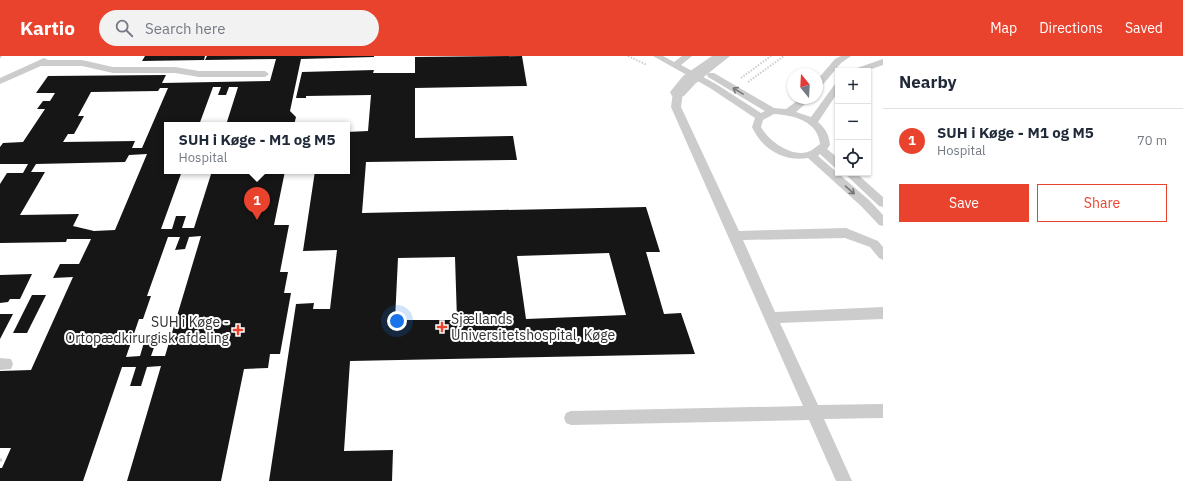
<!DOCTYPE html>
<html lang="en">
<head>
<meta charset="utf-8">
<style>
	body { margin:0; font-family:"IBM Plex Sans",sans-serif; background:#f2f2f3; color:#1f2937 }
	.controls { position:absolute; right:12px; top:12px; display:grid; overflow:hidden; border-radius:0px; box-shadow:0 1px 3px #0004 }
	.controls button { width:36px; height:36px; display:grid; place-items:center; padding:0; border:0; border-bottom:1px solid #e0e1e3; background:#fff; color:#1f2937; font:20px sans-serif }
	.compass { position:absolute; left:787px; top:12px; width:36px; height:36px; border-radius:50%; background:#fff; box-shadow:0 1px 3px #0004; rotate:342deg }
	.you { position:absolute; left:397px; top:265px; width:14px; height:14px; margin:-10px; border:3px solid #fff; border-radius:50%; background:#1a73e8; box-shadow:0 0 0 6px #1a73e833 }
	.badge { display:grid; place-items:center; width:26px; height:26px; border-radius:50%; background:#ea432d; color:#fff; font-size:13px; font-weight:700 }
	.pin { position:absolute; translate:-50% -33px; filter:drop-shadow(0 1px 2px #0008) }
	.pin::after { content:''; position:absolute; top:21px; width:14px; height:12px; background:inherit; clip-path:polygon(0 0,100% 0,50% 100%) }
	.popup { position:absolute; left:164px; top:66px; width:186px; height:52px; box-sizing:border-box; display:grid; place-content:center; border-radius:0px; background:#fff; filter:drop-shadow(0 1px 3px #0005); font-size:13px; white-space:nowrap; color:#747a83 }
	.popup b { font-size:15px; color:#1f2937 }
	.popup::after { content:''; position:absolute; left:50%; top:100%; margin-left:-8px; border:8px solid transparent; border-top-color:#fff }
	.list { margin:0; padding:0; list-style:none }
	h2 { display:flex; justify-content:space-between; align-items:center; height:52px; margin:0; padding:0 16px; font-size:17px }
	h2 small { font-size:13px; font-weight:400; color:#747a83 }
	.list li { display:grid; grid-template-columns:26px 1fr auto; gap:12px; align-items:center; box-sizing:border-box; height:64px; padding:0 16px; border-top:1px solid #e0e1e3 }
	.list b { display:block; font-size:15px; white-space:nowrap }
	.list p { margin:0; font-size:13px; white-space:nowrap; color:#747a83 }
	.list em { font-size:13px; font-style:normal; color:#747a83 }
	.actions { display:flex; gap:8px; padding:12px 16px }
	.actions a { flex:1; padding:9px 0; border:1px solid #ea432d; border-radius:0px; text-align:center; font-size:14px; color:#ea432d }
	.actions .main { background:#ea432d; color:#fff }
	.icon { flex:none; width:22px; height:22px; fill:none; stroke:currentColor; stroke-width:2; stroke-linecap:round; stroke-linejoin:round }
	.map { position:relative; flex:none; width:883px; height:425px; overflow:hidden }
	header { display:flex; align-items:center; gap:24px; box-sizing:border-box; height:56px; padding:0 20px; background:#ea432d; color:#fff }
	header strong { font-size:19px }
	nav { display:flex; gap:22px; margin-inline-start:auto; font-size:14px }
	.search { width:280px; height:36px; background:#f2f2f3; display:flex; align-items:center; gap:10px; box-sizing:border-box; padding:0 14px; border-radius:22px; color:#747a83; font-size:15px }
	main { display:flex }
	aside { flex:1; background:#fff }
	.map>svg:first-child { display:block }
</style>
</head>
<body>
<header>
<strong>Kartio</strong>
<div class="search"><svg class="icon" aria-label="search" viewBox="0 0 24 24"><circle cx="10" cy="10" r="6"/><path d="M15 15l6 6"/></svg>Search here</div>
<nav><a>Map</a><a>Directions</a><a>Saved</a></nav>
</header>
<main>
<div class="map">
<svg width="883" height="425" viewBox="0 0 883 425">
	<rect width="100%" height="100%" fill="#fff"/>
	<!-- building -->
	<path fill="#161616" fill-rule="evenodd" d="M145,0H205L204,4L142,5Z
		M207,0H374V1L301,3L290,55L296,61L294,69H226L238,31H229L226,39H218L221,31H213L199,69H167V115H182L161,173H172L176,160H186L182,172H194L212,115H285L274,169H289L280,216H288L284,237H291L280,298H270L268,312L244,313L221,425H127L161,310L147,311L141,330H130L136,311H122L83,425H0V412H2L11,392H0V315L31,314L73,221L53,222L60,208H79L91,183H67L66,186L0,187V128L7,117H23L28,108H0V91L3,87L23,86L45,53H37L43,45H50L55,37H36L48,20L166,19L162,27L270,25L276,3L205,4ZM160,32H168L142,92H132L135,85L63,86L68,78H74L84,60H78L91,36L158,35ZM147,98L115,174L94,175L73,170L79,158L20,159L45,116H31L36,108L125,106L129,99ZM201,180L165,300H151L157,283H145L140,300L126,301L139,263H143L151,240H147L168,181H180L175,194L185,193L189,181Z
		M522,0L527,30L415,32V82L513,80L517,104L366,106L362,157L646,151L660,196H646L664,258L681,257L695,298L350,305L344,395L393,394L392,425H269L296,248L314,247L313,253H330L337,194L303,195L315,115H347V76L368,75L371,39L306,40V42H296L302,16L374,14L373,17H415V1ZM609,197L626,259L526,263L517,200ZM455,201L457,264H395L398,202Z
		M32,218L20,243H10L8,246L0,247V219Z
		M32,239H46L27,277H13Z
		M0,258H13L0,283Z"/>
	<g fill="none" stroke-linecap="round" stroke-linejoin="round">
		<!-- path-far1 -->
		<path stroke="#ccc" stroke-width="2" stroke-dasharray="1.5 1.5" stroke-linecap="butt" d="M628,0L647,9
			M0,1L3,0
			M741,22L771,0
			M748,26L784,0"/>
		<!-- path -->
		<path stroke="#ccc" stroke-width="3" stroke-dasharray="2 2" stroke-linecap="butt" d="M0,404H4"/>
		<!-- lane -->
		<path fill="#ccc" fill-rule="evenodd" d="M653,0H663L674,6L682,0H692L681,9L716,28L761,57L765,55L708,21L707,19L708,17H714L774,52L786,53L801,42H812L796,56L811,61L835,28L838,27V36L818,66C826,73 829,79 830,89L827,93L838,102V112L834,111L820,98L818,100L869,144L883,159V170L879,169L861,150L808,102C784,106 762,93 752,71L755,62L710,32ZM774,58C793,59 818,65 820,88C817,90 815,92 812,94C795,104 769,86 761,71L763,64Z
			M841,0H851L841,7L820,32L817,33V24L835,3Z
			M44,2L48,4H82L113,11H175L199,15H265L269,18L265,21H199L175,17H113L82,10H41L0,28V22Z
			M883,3V9L866,15H853L854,13Z
			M678,33L683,36L681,51L739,175L846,172L878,185L883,191V204L879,202L870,191L845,182L743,184L775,256L883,251V263L780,267L818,349L883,348V362L824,363L852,425H836L809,364L571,369L566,367L564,362L566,357L571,355L803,350L671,51L673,36Z
			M844,117H856L883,141V151L879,150Z
			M0,302L11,303L13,308L11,313L0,314Z"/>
		<!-- street -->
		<path fill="#ccc" fill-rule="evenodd" d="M712,0H730L695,28L684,40L678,41L672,40L670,36L683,20Z"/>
	</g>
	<!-- one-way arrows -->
	<defs><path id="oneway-shaft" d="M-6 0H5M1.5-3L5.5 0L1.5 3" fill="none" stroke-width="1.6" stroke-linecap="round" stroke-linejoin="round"/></defs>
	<g stroke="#767676">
		<use href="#oneway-shaft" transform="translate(738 35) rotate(-149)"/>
		<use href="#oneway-shaft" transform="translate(850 134) rotate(41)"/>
	</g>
	<!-- markers -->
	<g fill="#ea432d" stroke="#fff" stroke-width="1.5">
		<path d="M440 265h4v4h4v4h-4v4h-4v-4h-4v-4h4z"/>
		<path d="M236 268h4v4h4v4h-4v4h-4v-4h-4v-4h4z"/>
	</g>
	<g text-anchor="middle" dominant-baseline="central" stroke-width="4" stroke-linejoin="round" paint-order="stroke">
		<!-- poi labels -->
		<g font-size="14" fill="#2f2f2f" stroke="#fff" text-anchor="start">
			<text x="451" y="263">Sjællands<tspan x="451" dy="16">Universitetshospital, Køge</tspan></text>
			<text x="229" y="266" text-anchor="end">SUH i Køge -<tspan x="229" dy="16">Ortopædkirurgisk afdeling</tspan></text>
		</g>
	</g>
</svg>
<div class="controls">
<button>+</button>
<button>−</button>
<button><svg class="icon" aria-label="locate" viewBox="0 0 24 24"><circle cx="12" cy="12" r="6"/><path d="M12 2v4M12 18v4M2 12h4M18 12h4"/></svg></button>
</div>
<svg class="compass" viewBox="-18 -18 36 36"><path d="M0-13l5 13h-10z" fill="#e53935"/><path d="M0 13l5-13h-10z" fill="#747a83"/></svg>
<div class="you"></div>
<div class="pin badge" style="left:257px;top:164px">1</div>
<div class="popup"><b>SUH i Køge - M1 og M5</b>Hospital</div>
</div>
<aside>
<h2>Nearby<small></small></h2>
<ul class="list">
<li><span class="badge">1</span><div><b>SUH i Køge - M1 og M5</b><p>Hospital</p></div><em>70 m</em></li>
</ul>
<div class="actions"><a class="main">Save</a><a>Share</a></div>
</aside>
</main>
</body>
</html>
